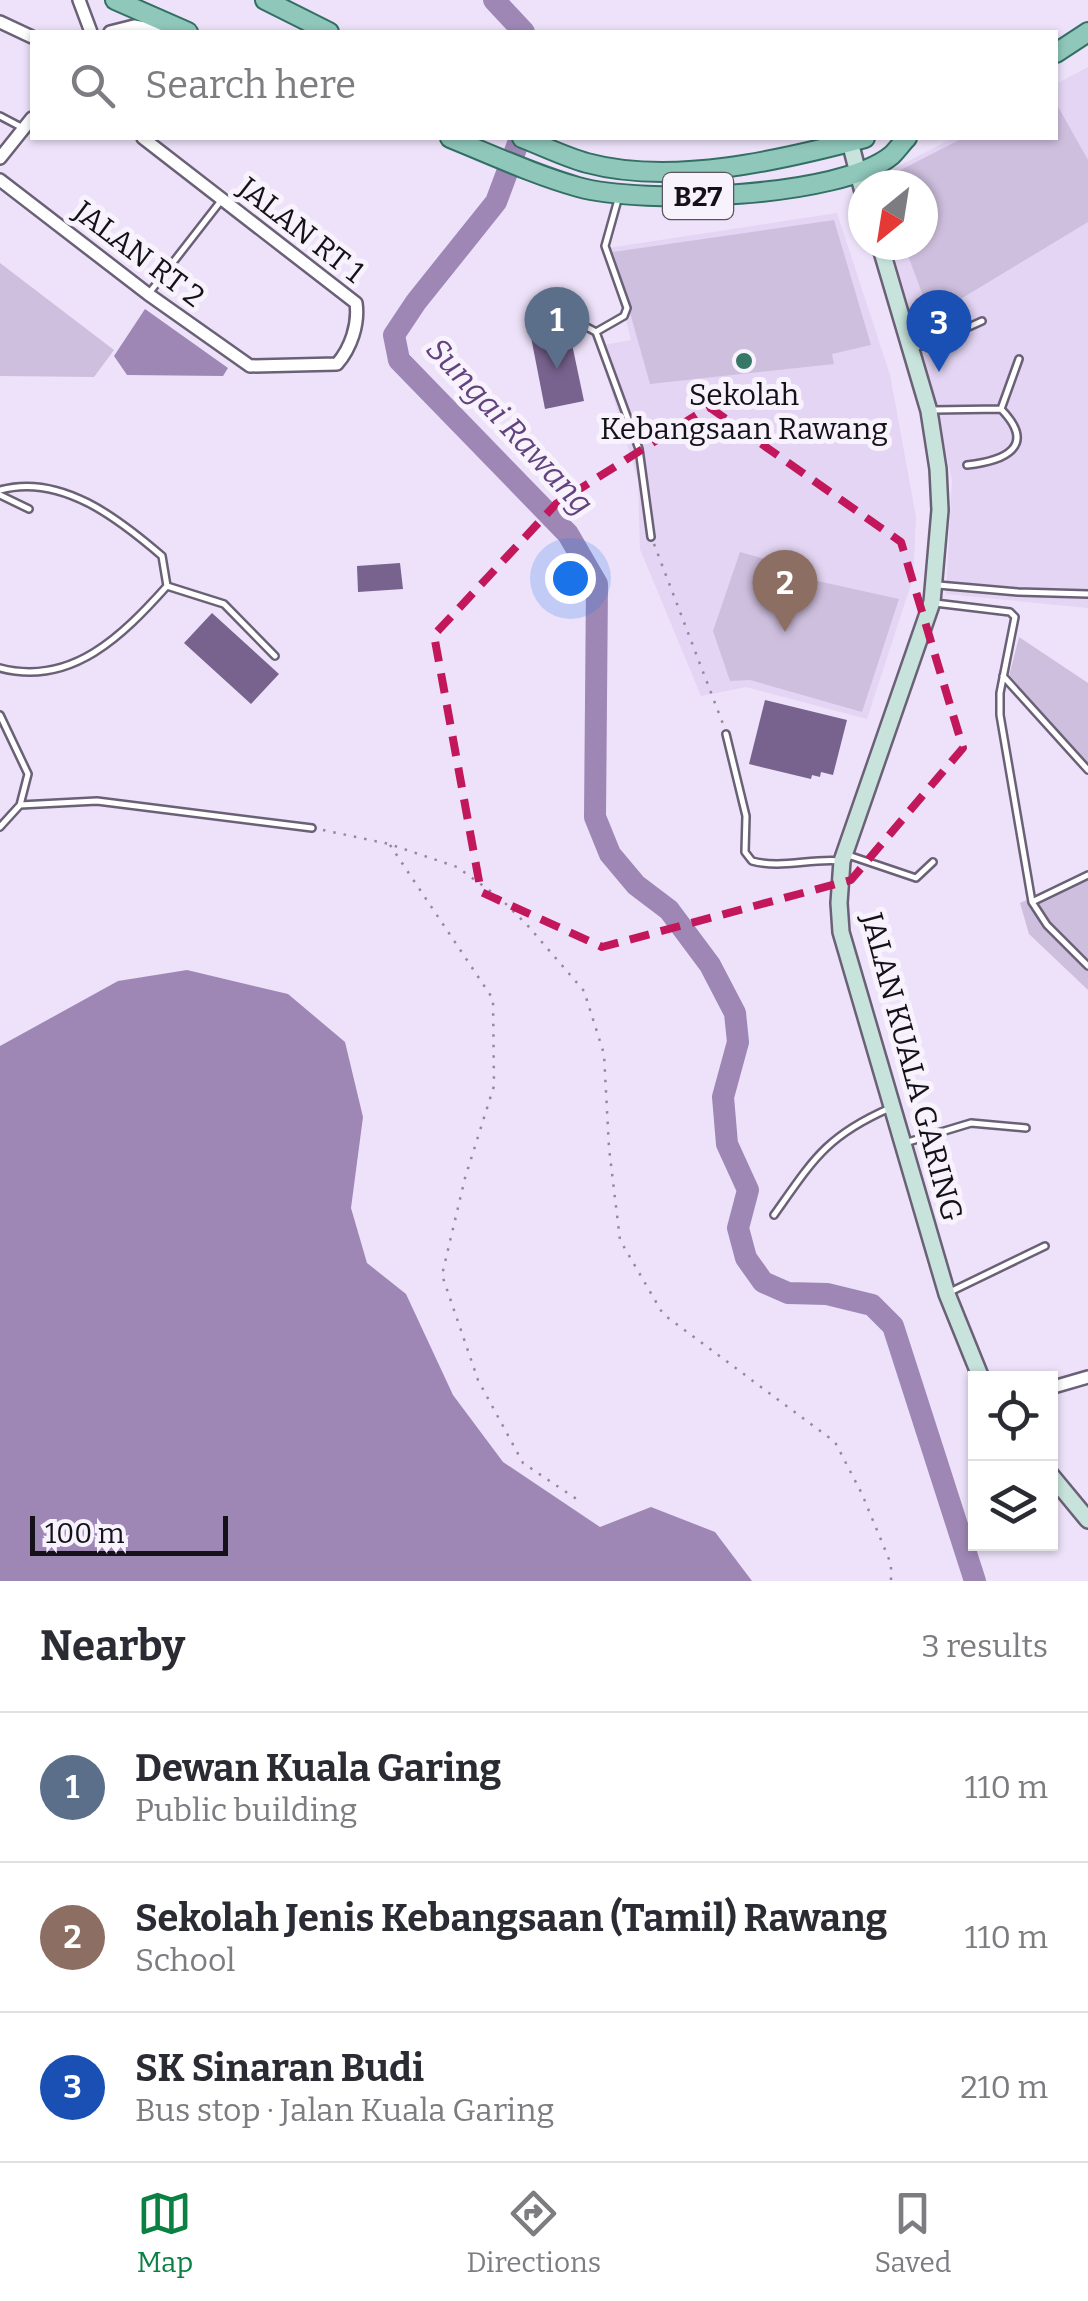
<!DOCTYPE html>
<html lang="en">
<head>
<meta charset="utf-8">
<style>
	body { margin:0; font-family:Bitter,serif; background:#f7f7f7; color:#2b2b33 }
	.controls { position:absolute; right:30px; bottom:30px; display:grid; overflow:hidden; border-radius:0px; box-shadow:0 2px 8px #0004 }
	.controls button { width:90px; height:90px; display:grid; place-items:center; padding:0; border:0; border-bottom:2px solid #e1e1e2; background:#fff; color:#2b2b33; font:50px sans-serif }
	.compass { position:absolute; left:848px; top:170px; width:90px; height:90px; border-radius:50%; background:#fff; box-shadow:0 2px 8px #0004; rotate:210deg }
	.scale { position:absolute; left:30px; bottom:25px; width:198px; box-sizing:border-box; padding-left:10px; border:5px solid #151119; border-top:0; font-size:28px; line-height:35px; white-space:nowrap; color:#151119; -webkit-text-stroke:8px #f7f2fc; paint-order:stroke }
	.you { position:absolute; left:570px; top:578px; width:35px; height:35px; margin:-25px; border:8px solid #fff; border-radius:50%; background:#1a73e8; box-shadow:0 0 0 15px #1a73e833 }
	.badge { display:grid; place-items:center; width:65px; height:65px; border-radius:50%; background:#0b8043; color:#fff; font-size:32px; font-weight:700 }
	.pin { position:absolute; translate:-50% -82px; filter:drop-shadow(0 2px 5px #0008) }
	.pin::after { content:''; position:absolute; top:52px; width:35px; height:30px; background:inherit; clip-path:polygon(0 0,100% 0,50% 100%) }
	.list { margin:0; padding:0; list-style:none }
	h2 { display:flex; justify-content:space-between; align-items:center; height:130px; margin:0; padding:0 40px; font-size:42px }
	h2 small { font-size:32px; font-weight:400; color:#7c7c81 }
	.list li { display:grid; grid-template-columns:65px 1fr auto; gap:30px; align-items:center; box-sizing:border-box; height:150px; padding:0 40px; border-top:2px solid #e1e1e2 }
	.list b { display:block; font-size:38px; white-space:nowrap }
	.list p { margin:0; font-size:32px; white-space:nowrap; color:#7c7c81 }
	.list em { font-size:32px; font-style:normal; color:#7c7c81 }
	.icon { flex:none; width:55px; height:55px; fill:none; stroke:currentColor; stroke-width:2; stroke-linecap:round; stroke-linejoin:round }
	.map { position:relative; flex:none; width:1088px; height:1581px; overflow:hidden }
	.search { position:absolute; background:#fff; box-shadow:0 2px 8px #0004; left:30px; right:30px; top:30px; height:110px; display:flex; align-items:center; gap:25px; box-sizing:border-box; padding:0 35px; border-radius:0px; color:#7c7c81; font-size:38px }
	.sheet { height:580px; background:#fff }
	nav { display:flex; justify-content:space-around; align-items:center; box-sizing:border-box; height:140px; border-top:2px solid #e1e1e2; background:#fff; font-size:28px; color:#7c7c81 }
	nav a { display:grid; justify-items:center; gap:5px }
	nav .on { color:#0b8043 }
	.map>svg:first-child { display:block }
</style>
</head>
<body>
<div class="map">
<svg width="1088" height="1581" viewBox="0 0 1088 1581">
	<rect width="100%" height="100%" fill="#ede2fa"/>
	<!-- built -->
	<path fill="#e3d5f3" d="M1088,67V608L946,594L952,480L926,367L891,245H923V185H873L872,180L953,138H1056V84Z
		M837,213L890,375L916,517L913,578L867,719L746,687L701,696L640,549L638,481L598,346L631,340L608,248Z"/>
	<!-- green -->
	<path fill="#cebfde" d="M1056,103L1088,160V222L931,317L904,245H923V185H881L879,181L963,138H1056Z
		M834,220L871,345L832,354L834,364L650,384L613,252Z
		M0,263L114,350L94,377L0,376Z
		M740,552L790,566V575L899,599L862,712L750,680L730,681L713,631Z
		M1019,637L1088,683V768L1008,680Z
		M1088,873V990L1029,934L1020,903Z"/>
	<!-- water -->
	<path fill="#9e87b5" d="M145,309L228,368L223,376L127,375L114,356Z
		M187,970L288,994L345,1042L363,1117L351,1208L367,1263L406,1294L453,1395L503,1462L600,1527L651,1507L715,1532L752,1581H0V1046L118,981Z"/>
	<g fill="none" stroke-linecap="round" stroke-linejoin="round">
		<!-- river -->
		<path stroke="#9e87b5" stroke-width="22" d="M494,0L524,32
			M520,138L496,202L416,302L394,335L399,360L568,534L597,584L595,817L610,854L636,885L669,910L710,965L735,1013L738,1042L723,1097L727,1144L748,1190L738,1228L746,1258L763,1282L788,1293L827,1294L872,1305L893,1326L975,1581"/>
	</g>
	<!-- building -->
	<path fill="#78628e" d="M569,330L584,401L545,409L531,337Z
		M400,563L403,589L358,592L357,566Z
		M212,613L279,674L251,704L184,643Z
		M765,700L847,720L833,775L821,772L820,777L812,775L811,779L749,764Z"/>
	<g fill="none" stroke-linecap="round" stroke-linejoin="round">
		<defs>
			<path id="lane" d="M0,116L21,127
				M619,196L605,246L627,308L624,316L596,332L639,449L651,537
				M150,292L220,202
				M533,316L553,309L596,332
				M915,347L931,344L982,321
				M1001,409L1019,359
				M933,410L1001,409C1038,447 1004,461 967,465
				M0,490C61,473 119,519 162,556L167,586L224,604L275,656
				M0,495L29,509
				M938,585L1018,592L1088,594
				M935,603L1010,612L1015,617L1000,693V715L1032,902L1047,925L1088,966
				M0,668C72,687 123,635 167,586
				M1003,676L1088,770
				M0,715L28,774L20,805L0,827
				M726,734L746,816L745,852L752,861C782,869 810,858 841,861
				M20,805L97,801L312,828
				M848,855L916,878L933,862
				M1032,902L1088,875
				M908,1142L971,1123L1026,1128
				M774,1215C813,1160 826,1136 890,1108
				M950,1292L1045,1246"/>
			<path id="street" d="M79,0L91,32
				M0,22L32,37
				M110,32L134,26L166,32
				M0,158L32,118
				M0,180L148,294L250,366L337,364C351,348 359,324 356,303L143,138
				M1050,1388L1088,1377"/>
			<path id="secondary" d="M850,142L863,192
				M880,245L929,411L938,469L940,510L932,602L842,861L839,903L841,932L947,1294L981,1378
				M1050,1474L1088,1520"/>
			<path id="primary" d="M115,0L188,32
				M265,0L329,32
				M1056,53L1088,32
				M450,138C492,155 535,175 578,187C642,205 841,198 892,155C897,150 902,143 907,138
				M522,138C543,146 565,157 587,163C672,186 782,160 865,138"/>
		</defs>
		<!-- lane casing -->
		<use href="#lane" stroke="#6b6176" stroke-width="10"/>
		<!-- street casing -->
		<use href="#street" stroke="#6b6176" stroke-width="16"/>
		<!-- secondary casing -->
		<use href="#secondary" stroke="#6b6176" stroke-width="20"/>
		<!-- primary casing -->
		<use href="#primary" stroke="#346f64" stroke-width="22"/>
		<!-- path -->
		<path stroke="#928a9c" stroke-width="2.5" stroke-dasharray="2.5 8" stroke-linecap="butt" d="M654,544L723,724
			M323,830L389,844L457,867L500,898L529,927L584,991L604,1054L609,1148L620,1240L663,1314L835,1442L862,1494L891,1564V1581
			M390,845L493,999L494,1086L465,1178L442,1275L478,1380L523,1463L578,1500"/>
		<!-- lane -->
		<use href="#lane" stroke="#fff" stroke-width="5"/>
		<!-- street -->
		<use href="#street" stroke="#fff" stroke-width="11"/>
		<!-- secondary -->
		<use href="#secondary" stroke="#c7e3dc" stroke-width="15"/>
		<!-- primary -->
		<use href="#primary" stroke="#8fc7ba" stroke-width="18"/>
	</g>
	<!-- marked area -->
	<path fill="none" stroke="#c2185b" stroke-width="8" stroke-dasharray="20 12" stroke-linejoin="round" d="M709,407L901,542L963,748L851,880L602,947L481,892L434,635L556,504Z"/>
	<!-- markers -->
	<circle fill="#367767" stroke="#f7f2fc" stroke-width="4" cx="744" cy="361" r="10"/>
	<g text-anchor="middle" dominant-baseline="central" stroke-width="10" stroke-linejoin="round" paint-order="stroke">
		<!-- shield labels -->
		<rect fill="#f7f2fc" stroke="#59545d" stroke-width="2.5" x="663" y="173" width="70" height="46" rx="8"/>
		<g font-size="28" font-weight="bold" fill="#151119">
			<text x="698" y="196">B27</text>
		</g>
		<!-- street labels -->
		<g font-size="30" fill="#151119" stroke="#f7f2fc">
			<text transform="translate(301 230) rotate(38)">JALAN RT 1</text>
			<text transform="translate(139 254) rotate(37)">JALAN RT 2</text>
			<text transform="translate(912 1067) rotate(75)">JALAN KUALA GARING</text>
		</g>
		<!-- poi labels -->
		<g font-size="30" fill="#151119" stroke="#f7f2fc">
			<text x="744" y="395">Sekolah<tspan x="744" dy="34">Kebangsaan Rawang</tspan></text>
		</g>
		<!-- water labels -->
		<g font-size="32" font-style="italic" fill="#62427f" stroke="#f7f2fc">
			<text transform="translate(510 426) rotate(47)">Sungai Rawang</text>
		</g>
	</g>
</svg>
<div class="controls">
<button><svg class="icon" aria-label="locate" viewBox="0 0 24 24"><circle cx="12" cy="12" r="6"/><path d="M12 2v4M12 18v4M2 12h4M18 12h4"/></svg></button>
<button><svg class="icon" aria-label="layers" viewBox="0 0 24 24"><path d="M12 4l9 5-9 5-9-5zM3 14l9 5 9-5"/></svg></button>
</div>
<svg class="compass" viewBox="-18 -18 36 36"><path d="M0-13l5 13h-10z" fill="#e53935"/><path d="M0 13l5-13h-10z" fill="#7c7c81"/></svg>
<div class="scale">100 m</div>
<div class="you"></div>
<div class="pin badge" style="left:557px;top:369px;background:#5c6f8a">1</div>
<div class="pin badge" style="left:785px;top:632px;background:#8d6e63">2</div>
<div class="pin badge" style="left:939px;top:372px;background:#1a4fb4">3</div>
<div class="search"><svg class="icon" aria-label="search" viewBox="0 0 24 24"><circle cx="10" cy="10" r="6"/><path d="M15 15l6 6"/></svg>Search here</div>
</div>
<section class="sheet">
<h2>Nearby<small>3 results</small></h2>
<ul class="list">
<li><span class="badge" style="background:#5c6f8a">1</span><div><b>Dewan Kuala Garing</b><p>Public building</p></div><em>110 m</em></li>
<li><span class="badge" style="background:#8d6e63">2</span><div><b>Sekolah Jenis Kebangsaan (Tamil) Rawang</b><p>School</p></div><em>110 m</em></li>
<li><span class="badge" style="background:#1a4fb4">3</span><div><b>SK Sinaran Budi</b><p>Bus stop · Jalan Kuala Garing</p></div><em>210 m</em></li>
</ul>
</section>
<nav>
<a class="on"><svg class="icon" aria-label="map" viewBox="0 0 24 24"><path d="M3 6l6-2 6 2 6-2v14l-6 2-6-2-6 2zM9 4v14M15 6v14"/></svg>Map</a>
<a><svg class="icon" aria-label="directions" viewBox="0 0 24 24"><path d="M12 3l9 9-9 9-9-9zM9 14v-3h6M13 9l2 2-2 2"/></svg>Directions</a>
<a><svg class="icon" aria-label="saved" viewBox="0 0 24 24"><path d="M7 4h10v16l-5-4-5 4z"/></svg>Saved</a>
</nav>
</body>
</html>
